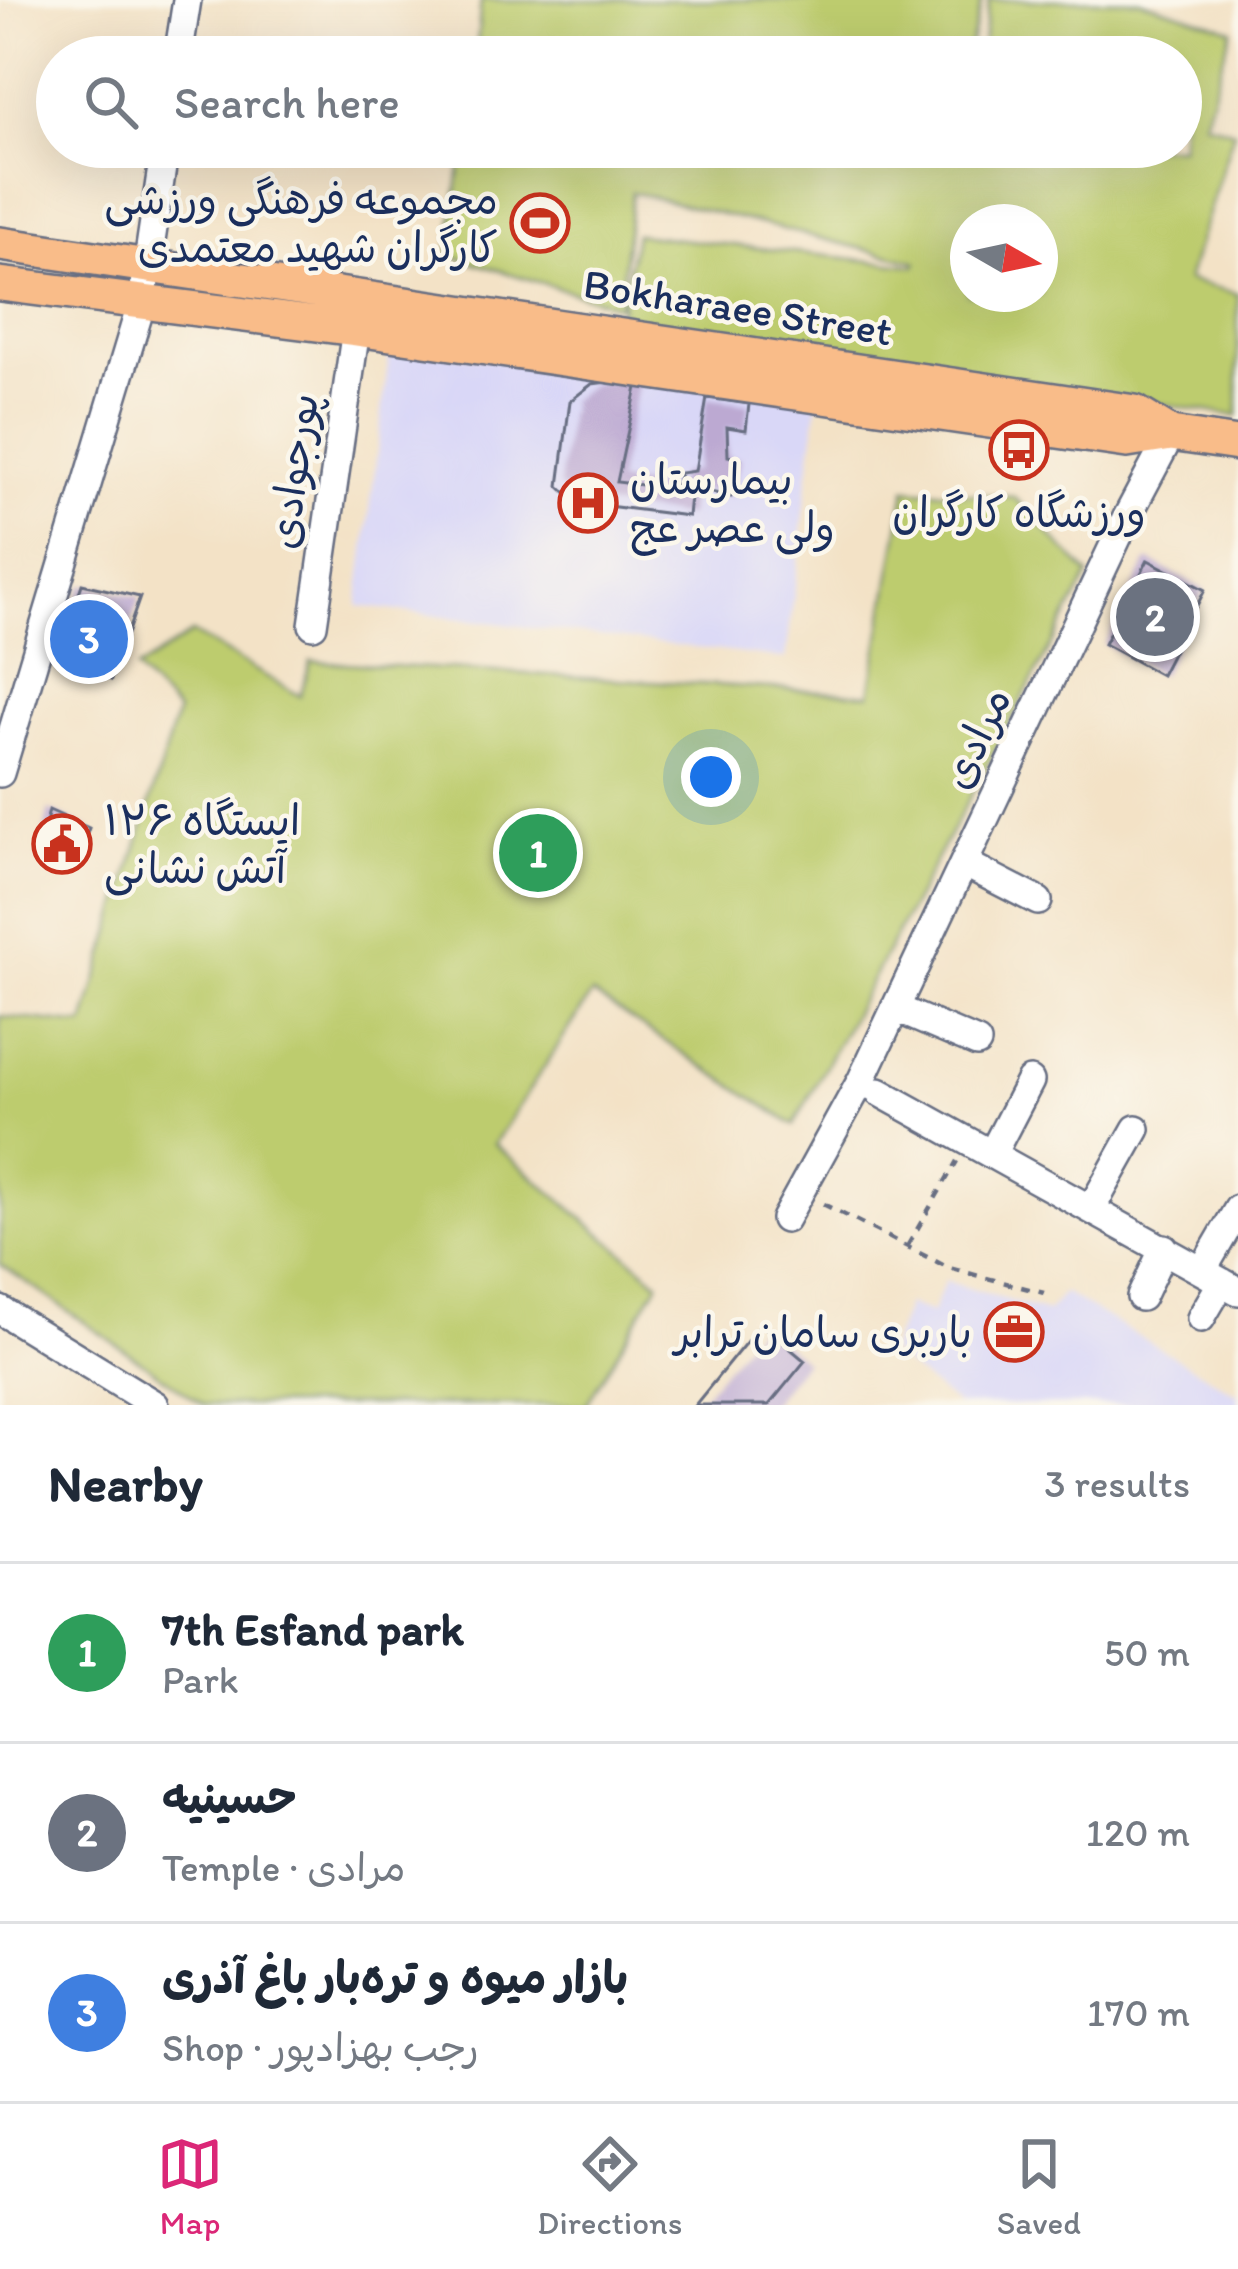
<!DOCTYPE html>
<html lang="en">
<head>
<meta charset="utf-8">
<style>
	body { margin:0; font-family:Itim,"Playpen Sans Arabic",sans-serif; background:#f6f6f7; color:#1f2937 }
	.compass { position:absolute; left:950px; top:204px; width:108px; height:108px; border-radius:50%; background:#fff; box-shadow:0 12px 48px #0002; rotate:99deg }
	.you { position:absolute; left:711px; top:777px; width:42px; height:42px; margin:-30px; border:9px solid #fff; border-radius:50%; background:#1a73e8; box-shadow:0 0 0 18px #1a73e833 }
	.badge { display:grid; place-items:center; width:78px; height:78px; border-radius:50%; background:#db2777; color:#fff; font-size:39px; font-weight:700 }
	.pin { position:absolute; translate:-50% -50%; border:6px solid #fff; box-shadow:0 3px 12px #0006 }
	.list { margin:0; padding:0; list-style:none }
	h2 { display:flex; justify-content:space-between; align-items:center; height:156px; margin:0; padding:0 48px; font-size:51px }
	h2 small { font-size:39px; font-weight:400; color:#747a83 }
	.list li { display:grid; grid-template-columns:78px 1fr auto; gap:36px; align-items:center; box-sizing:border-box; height:180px; padding:0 48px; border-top:3px solid #e0e1e3 }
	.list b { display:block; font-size:45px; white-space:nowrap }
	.list p { margin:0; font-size:39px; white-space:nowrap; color:#747a83 }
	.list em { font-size:39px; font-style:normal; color:#747a83 }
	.icon { flex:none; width:66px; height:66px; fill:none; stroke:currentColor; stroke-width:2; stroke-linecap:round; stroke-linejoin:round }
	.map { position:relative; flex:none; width:1238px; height:1405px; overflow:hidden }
	.search { position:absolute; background:#fff; box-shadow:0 12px 48px #0002; left:36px; right:36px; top:36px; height:132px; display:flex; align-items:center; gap:30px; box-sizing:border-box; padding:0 42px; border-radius:66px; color:#747a83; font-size:45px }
	.sheet { height:696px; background:#fff }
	nav { display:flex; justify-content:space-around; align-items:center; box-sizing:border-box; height:168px; border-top:3px solid #e0e1e3; background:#fff; font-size:33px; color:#747a83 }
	nav a { display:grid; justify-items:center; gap:6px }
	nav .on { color:#db2777 }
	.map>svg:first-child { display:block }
</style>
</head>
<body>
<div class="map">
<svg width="1238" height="1405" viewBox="0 0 1238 1405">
	<rect width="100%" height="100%" fill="#fbf7ec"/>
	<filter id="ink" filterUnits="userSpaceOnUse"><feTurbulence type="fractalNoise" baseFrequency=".00833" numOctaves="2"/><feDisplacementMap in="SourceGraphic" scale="24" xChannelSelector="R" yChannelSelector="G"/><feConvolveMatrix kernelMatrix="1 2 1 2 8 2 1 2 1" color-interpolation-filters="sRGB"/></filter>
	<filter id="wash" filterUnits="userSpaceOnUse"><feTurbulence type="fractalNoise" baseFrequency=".004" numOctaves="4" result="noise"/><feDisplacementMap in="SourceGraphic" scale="48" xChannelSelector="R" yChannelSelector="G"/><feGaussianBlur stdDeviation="2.7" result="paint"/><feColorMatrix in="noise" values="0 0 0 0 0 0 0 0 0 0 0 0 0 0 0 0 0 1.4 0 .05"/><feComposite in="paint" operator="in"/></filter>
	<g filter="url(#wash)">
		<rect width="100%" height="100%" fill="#f3e2c6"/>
		<!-- built -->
		<path fill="#d9d7f7" d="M390,347L818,400L786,659L358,606Z
			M945,1281L1047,1312L1064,1293L1238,1394V1405H957L889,1352L907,1305L932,1313Z"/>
		<!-- green -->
		<path fill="#bdcc6e" stroke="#6c7e66" stroke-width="3" fill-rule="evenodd" d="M481,0H982L967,57H476Z
			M989,0H1139L1232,29L1204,122L1234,131L1187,280L1238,294V416L619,320L635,234L915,266L917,262L632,192L619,306L448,255L463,147H1181V57H981ZM968,222H1040V294H968Z
			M906,489L1014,497L1089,575L794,1125L592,994L494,1144L659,1282L586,1405H204L0,1264V1016L84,1025L177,712L136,670L192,633L300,696L311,661L870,694Z"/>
		<g id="blocks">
			<!-- building -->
			<path fill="#bca9d2" d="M639,378L617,482L675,489L680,473L695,471L707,398L749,404L746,430L727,427L728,456L741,459L731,497L691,487L688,516L576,502L559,486L570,401L592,384Z
				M1148,560L1205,590L1161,675L1104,644Z
				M82,584L140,597L111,680L57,661Z
				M49,810L89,828L74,871L37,860Z
				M761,1324L805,1361L769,1405H695Z"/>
		</g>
	</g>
	<g filter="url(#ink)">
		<use href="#blocks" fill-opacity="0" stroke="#676e82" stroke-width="3"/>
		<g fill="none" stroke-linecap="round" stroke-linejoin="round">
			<defs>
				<path id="minor" d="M178,57L187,0
					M313,625L356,329
					M0,773L142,302L165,147
					M964,863L1038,901
					M895,1008L977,1043
					M879,1092L1238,1291
					M992,1154L1030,1081
					M1091,1209L1136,1129
					M785,1219L861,1081L1127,517L1171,434
					M1202,1271L1238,1209
					M1141,1297L1164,1248
					M0,1310L155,1405
					M1201,1318L1222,1282"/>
				<path id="major" d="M0,244L1135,412L1171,434
					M0,284L356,329L1127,441L1171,434L1238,444"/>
			</defs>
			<!-- minor casing -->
			<use href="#minor" stroke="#676e82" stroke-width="32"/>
			<!-- major casing -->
			<use href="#major" stroke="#676e82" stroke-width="38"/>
			<!-- path -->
			<path stroke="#676e82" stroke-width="4.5" stroke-dasharray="9 9" stroke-linecap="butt" d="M823,1204L949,1268L1044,1293
				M908,1245L957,1161"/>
			<!-- minor -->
			<use href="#minor" stroke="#fff" stroke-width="27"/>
			<!-- major -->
			<use href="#major" stroke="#f9bc89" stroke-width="33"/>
		</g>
	</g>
	<!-- icons -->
	<defs>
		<symbol id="stadium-ring" viewBox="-11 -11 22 22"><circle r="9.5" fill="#fbf7ec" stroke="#c8321e" stroke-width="1.5"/><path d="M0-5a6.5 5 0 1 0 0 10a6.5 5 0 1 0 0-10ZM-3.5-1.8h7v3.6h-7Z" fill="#c8321e"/></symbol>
		<symbol id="bus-ring" viewBox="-11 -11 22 22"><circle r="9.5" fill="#fbf7ec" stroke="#c8321e" stroke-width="1.5"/><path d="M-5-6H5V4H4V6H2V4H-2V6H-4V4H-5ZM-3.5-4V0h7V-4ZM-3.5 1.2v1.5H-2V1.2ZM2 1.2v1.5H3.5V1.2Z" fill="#c8321e"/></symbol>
		<symbol id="hospital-ring" viewBox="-11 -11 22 22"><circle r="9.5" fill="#fbf7ec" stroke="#c8321e" stroke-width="1.5"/><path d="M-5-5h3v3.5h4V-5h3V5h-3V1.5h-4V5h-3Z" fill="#c8321e"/></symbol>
		<symbol id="civic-ring" viewBox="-11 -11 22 22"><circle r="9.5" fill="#fbf7ec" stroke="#c8321e" stroke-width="1.5"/><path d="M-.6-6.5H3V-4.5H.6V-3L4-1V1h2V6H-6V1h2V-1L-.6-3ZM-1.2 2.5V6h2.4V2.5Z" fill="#c8321e"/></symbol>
		<symbol id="office-ring" viewBox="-11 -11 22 22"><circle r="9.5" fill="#fbf7ec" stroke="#c8321e" stroke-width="1.5"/><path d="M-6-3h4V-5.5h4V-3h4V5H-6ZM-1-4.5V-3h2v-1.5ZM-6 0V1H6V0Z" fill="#c8321e"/></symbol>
	</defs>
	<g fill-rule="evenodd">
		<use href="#stadium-ring" x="507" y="190" width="66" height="66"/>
		<use href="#bus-ring" x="986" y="417" width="66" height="66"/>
		<use href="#hospital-ring" x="555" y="470" width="66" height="66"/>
		<use href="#civic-ring" x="29" y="811" width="66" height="66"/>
		<use href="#office-ring" x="981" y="1299" width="66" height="66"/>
	</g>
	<g text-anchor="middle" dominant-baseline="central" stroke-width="9" stroke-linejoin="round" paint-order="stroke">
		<!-- poi labels -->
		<g font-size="42" fill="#1b2f5e" stroke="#fbf7ec" text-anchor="end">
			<text x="498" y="199">مجموعه فرهنگی ورزشی<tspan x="498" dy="48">کارگران شهید معتمدی</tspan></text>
			<text x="630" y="479" text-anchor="start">بیمارستان<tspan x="630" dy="48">ولی عصر عج</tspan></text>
			<text x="1019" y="512" text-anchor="middle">ورزشگاه کارگران</text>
			<text x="104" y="820" text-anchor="start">ایستگاه ۱۲۶<tspan x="104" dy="48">آتش نشانی</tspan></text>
			<text x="972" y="1332">باربری سامان ترابر</text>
		</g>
		<!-- street labels -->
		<g font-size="42" fill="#1b2f5e" stroke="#fbf7ec">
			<text transform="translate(738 307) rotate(9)">Bokharaee Street</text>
			<text transform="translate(293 471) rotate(-82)">پورجوادی</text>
			<text transform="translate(976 738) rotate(-65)">مرادی</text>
		</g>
	</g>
</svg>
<svg class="compass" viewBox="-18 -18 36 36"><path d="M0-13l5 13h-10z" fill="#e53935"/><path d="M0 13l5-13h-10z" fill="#747a83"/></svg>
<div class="you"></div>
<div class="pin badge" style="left:538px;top:853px;background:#2e9e5b">1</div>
<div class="pin badge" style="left:1155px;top:617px;background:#6b7280">2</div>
<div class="pin badge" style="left:89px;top:639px;background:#3f7fe0">3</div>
<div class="search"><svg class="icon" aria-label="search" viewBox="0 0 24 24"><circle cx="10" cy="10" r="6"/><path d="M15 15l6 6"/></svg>Search here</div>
</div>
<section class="sheet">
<h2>Nearby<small>3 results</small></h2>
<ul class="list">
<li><span class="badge" style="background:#2e9e5b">1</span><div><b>7th Esfand park</b><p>Park</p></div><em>50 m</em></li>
<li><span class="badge" style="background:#6b7280">2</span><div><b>حسینیه</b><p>Temple · مرادی</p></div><em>120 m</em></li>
<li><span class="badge" style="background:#3f7fe0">3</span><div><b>بازار میوه و تره‌بار باغ آذری</b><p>Shop · رجب بهزادپور</p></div><em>170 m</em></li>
</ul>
</section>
<nav>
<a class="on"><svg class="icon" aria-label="map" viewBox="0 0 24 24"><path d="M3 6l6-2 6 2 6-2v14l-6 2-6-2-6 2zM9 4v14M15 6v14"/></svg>Map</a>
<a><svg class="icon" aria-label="directions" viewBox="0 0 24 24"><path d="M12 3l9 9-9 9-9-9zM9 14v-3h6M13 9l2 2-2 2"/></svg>Directions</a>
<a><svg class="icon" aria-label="saved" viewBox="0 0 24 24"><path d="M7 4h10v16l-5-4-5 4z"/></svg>Saved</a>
</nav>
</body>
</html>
